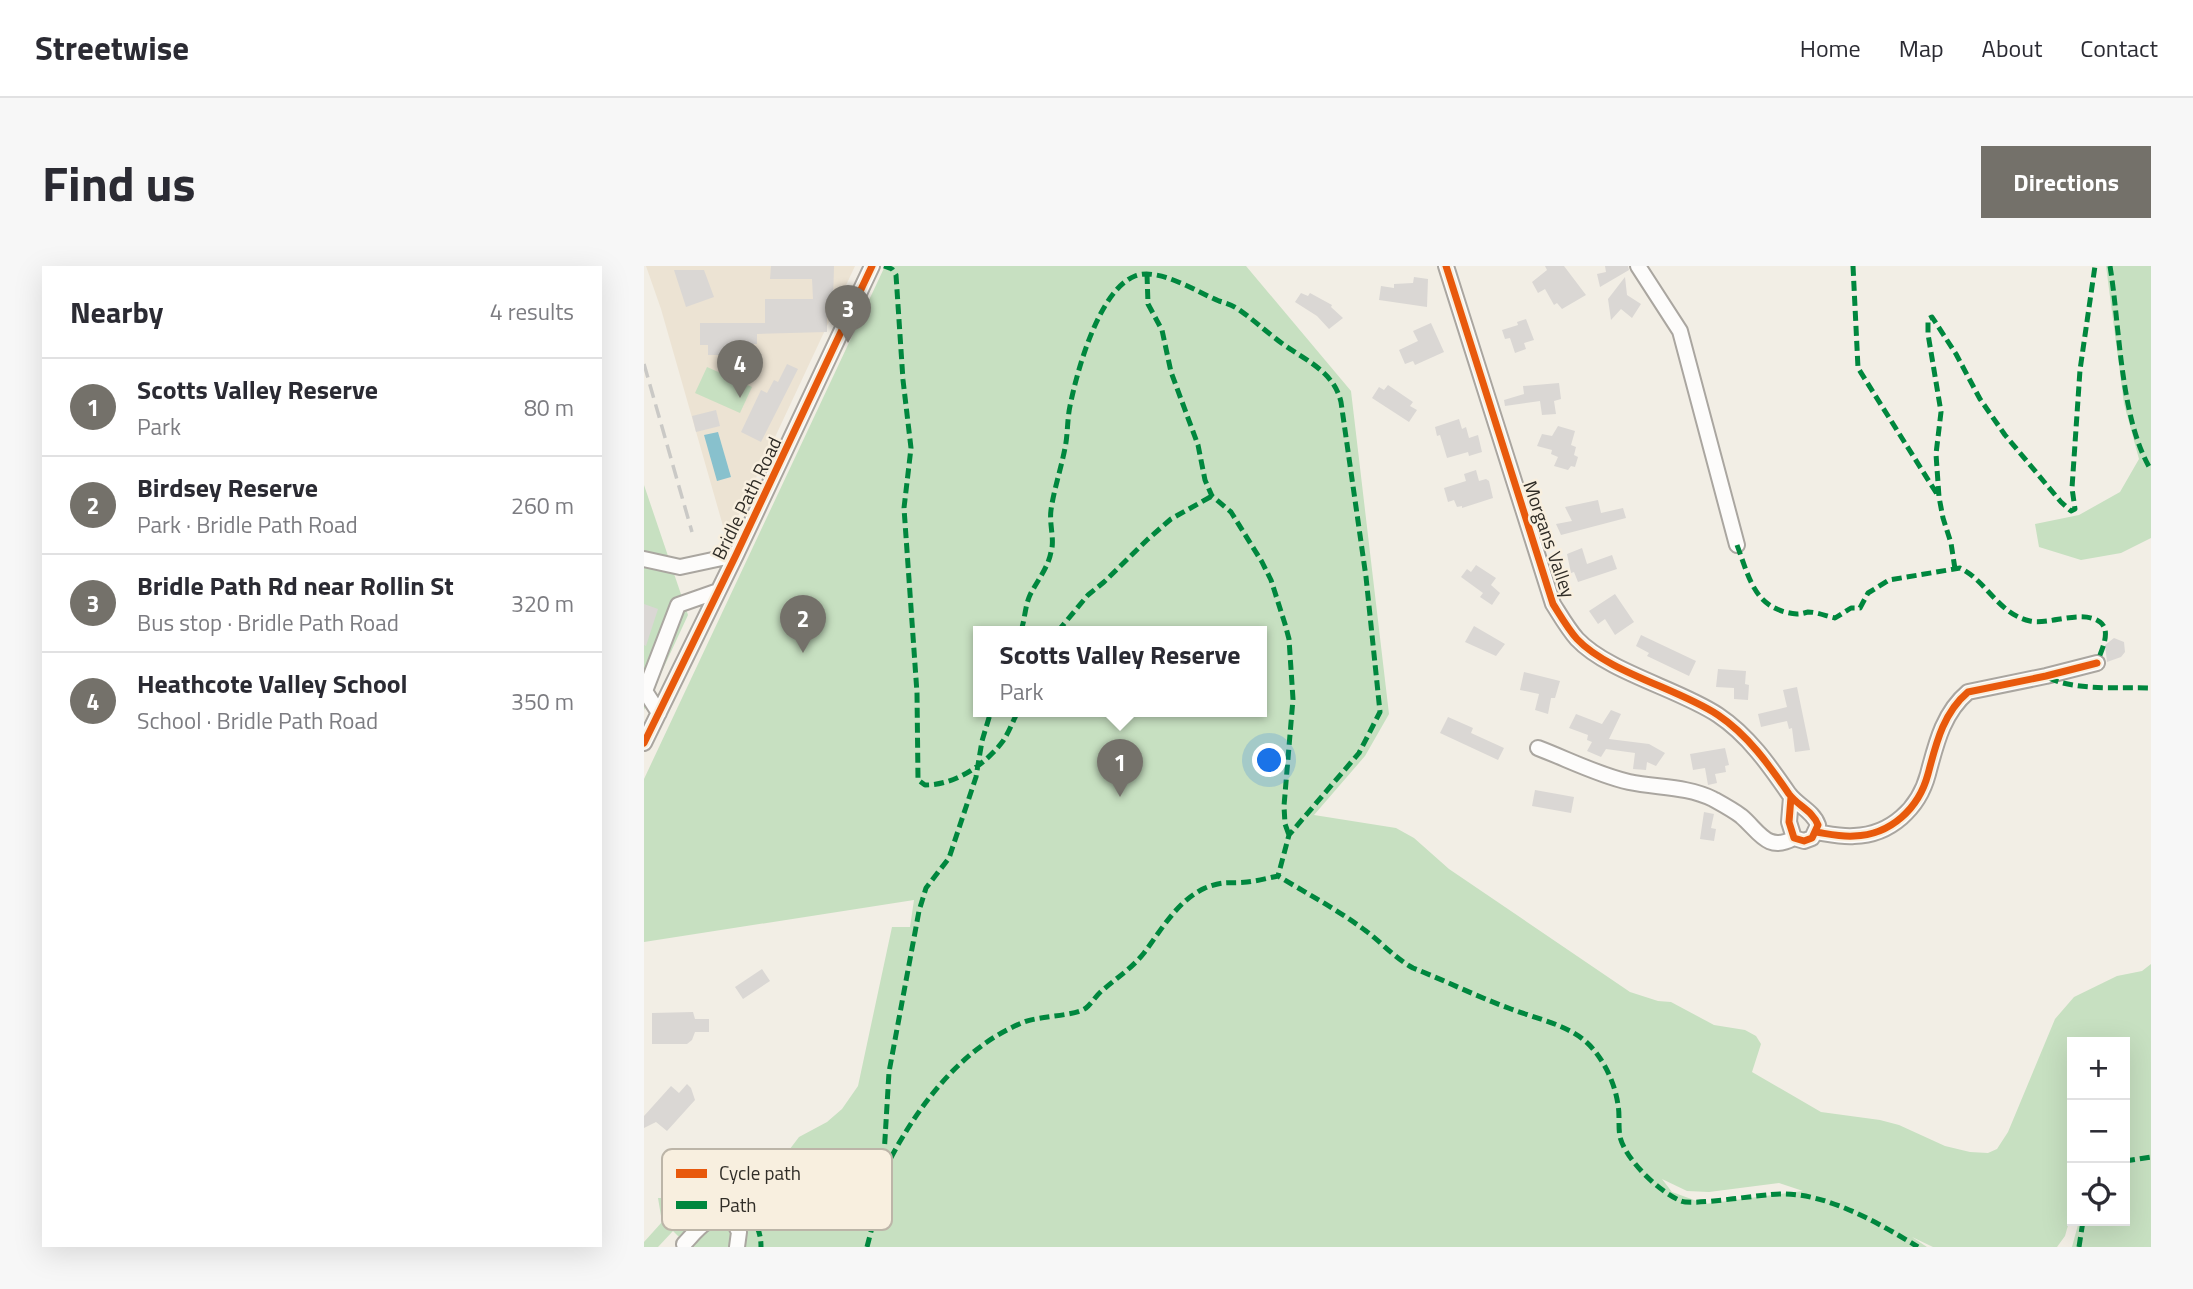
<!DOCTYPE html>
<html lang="en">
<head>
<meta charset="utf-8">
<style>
	body { margin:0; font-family:"Titillium Web",sans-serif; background:#f7f7f7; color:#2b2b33 }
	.controls { position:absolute; right:21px; bottom:21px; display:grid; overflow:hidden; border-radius:0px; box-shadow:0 7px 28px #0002 }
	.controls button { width:63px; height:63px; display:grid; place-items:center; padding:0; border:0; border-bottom:2px solid #e1e1e2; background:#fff; color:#2b2b33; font:35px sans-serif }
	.you { position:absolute; left:626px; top:495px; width:24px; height:24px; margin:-18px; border:5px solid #fff; border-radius:50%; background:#1a73e8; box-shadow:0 0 0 10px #1a73e833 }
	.badge { display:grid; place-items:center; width:46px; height:46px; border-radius:50%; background:#74716a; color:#fff; font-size:23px; font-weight:700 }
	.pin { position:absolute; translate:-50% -58px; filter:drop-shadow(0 2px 4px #0008) }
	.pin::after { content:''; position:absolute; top:37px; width:24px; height:21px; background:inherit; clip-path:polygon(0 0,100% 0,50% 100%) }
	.popup { position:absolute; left:329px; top:360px; width:294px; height:91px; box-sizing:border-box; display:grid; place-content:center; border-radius:0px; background:#fff; filter:drop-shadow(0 2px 5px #0005); font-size:23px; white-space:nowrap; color:#7c7c81 }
	.popup b { font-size:26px; color:#2b2b33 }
	.popup::after { content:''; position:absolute; left:50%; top:100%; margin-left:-14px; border:14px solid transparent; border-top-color:#fff }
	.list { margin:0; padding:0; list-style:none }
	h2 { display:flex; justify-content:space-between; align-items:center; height:91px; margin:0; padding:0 28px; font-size:30px }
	h2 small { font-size:23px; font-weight:400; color:#7c7c81 }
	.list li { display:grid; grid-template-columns:46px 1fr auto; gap:21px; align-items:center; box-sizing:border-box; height:98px; padding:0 28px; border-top:2px solid #e1e1e2 }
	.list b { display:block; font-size:26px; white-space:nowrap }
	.list p { margin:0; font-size:23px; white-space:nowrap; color:#7c7c81 }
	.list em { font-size:23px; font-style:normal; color:#7c7c81 }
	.icon { flex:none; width:38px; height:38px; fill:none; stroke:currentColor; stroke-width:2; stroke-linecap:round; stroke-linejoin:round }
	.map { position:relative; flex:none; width:1507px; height:981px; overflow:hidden; border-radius:0px }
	header { display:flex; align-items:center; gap:42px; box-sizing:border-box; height:98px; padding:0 35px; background:#fff; border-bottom:2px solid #e1e1e2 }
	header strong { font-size:33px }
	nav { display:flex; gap:38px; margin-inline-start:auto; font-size:24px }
	.intro { display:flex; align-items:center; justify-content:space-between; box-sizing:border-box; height:168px; padding:0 42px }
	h1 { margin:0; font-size:49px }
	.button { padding:18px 32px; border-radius:0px; background:#74716a; color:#fff; font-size:24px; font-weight:700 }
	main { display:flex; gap:42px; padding:0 42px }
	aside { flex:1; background:#fff; border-radius:0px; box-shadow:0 7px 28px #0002 }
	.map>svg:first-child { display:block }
</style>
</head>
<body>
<header>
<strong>Streetwise</strong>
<nav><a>Home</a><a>Map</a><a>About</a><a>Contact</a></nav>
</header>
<div class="intro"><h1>Find us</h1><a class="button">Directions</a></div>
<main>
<aside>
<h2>Nearby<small>4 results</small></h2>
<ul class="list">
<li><span class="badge">1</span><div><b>Scotts Valley Reserve</b><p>Park</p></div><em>80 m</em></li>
<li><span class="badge">2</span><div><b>Birdsey Reserve</b><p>Park · Bridle Path Road</p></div><em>260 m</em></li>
<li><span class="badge">3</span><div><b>Bridle Path Rd near Rollin St</b><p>Bus stop · Bridle Path Road</p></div><em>320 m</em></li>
<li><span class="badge">4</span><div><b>Heathcote Valley School</b><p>School · Bridle Path Road</p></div><em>350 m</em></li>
</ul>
</aside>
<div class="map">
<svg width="1507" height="981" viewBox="0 0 1507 981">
	<rect width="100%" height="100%" fill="#f2eee5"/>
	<!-- built -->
	<path fill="#ece3d3" d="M2,0H211L83,274L17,43Z"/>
	<!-- green -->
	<path fill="#c7e0c1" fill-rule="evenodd" d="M241,0H602L707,125L745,448L721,490L670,549L752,562L770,572L805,603L986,726L1014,735L1027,736L1070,759L1101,764L1112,770L1117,778L1108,806L1177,846L1236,854L1255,859L1301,880L1326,886L1344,887L1353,883L1364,866L1411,753L1430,731L1473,710L1498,705L1507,698V981H1428L1435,955H1481V776H1428V945L1421,970L1413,981H1289L1268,971L1283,981H45L29,965L14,981H0V976L18,956L14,932H123L127,908L155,871L183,856L198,843L214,820L248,661H266L270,634L0,676V513ZM334,365H618V445H334ZM1018,913L1043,925L1065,926L1135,917L1159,925L1061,938L1028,926Z
		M1462,0H1507V272L1477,287L1437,294L1395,281L1391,258L1435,249L1476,226L1495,193L1480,138Z
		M63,101L108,121L96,147L51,127Z
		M0,219L44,349L0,444Z"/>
	<!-- water -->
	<path fill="#88c1cd" d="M74,166L87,211L73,215L60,169Z"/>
	<!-- building -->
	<path fill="#dad7d4" d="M127,0H190L189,36H183V66L113,68V78H107L108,102H85V89H64V79H56V57H121V33H169L168,13H126Z
		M901,0H920L942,29L918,43L913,37L910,39L901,23L894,27L888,16L903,4Z
		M961,0H984L985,4L956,21L953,8L962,6Z
		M30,4H60L70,31L42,41Z
		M770,11L784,13L783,41L735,34L737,20L750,22V18L769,17Z
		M981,11L983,29L997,38L988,52L977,43L967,54L964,33Z
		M657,27L664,30L666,27L688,39L687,41L699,52L685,63L673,50L651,36Z
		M882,53L890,74L880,77L882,83L871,87L866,72L861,73L858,64L874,59L873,56Z
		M787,57L800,86L771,99L769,95L761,98L755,84L774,75L769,65Z
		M143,98L154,103L117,176L97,166L117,124L123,127L130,114L134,116Z
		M915,117L917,133L910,135L912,148L898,149L896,135L861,140L860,134L880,128L879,120Z
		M744,119L769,136L766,140L773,144L765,156L728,132L735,121L740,124Z
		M72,144L76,160L52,166L48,150Z
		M815,153L818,163L822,161L825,172L834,169L838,186L825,190L824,186L803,192L796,169L793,170L791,161Z
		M914,160L931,165L927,179L932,181L930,189L934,191L931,201L927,200L924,204L910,200L914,191L907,188L908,184L893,180L898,168L908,170Z
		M832,204L835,215L842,213L845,215L849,232L818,242V240L813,241L810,234L804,236L800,222L822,215L820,208Z
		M954,234L957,247L979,242L982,252L917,269L912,258L928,255L921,241Z
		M938,282L943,298L968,289L973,303L934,316L930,306L927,307L923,288Z
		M832,299L852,312L847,319L856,327L848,339L836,331L839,327L817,311L823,303L827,306Z
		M971,328L990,356L971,369L961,353L954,358L945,345Z
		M0,338L14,343L2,380L0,379Z
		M830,360L861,378L852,390L821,376Z
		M997,369L1052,395L1045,410L1003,390L1005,387L992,380Z
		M1470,372L1480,376L1481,386L1477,391L1463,396L1461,379Z
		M1074,403L1102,405L1101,418L1105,419L1104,434L1090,433V422L1072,421Z
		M880,406L916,415L911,432H907L904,448L891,444L895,428L876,424Z
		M1153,421L1166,484L1151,486L1148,462L1145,463L1143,455L1117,461L1114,448L1143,441L1139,424Z
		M967,444L977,448L965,473L1005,478L1021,487L1012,500L1003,496L1002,504L989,503L991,487L962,483L957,491L943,485L948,476L943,474L944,469L925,462L932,448L958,458Z
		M804,451L829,462L827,467L860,482L854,494L796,467Z
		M1081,482L1085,499L1081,500L1082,506L1071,508L1073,517L1064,519L1061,502L1049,504L1046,488Z
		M891,524L930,531L927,547L888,540Z
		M1060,546L1070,548L1067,562L1072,563L1070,575L1056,573Z
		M118,703L126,715L99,733L91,721Z
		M49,746L51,753H65V766H51L48,774L43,778H8V747Z
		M43,818L47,822L51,834L23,865L12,856L0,862V850L27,820L35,827Z"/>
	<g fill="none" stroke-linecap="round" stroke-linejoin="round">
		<defs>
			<path id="minor" d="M802,0L909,338C916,349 924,363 933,373C964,406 1035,423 1074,449C1104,469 1125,499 1145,528C1154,540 1169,545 1174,559L1168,572L1160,575L1150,572L1145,556L1147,531
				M994,0L1036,65L1093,279
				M0,293L36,301L92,289
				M15,447L1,425L34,339L74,325
				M0,477L92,289L228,0
				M894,482C923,493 954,509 985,516C1014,522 1042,520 1069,533C1078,538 1089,544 1097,550C1115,565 1123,587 1150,572
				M1172,566C1185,568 1198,571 1210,570C1247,569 1275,542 1284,508C1292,478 1299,447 1324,426L1402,410L1453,397
				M40,978C55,962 64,948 88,952L95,966L93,981"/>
		</defs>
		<!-- minor casing -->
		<use href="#minor" stroke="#aaa6a0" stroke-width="18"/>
		<!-- minor -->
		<use href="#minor" stroke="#fdfcfb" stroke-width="14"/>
		<!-- rail -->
		<path stroke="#cac9c6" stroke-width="3.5" stroke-dasharray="14 7" stroke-linecap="butt" d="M0,98L48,266"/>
		<!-- quiet -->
		<path stroke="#00873e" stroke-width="5" stroke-dasharray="10 5" stroke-linecap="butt" d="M240,0L248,3L252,9L259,114L267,182L260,242L273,427L274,514L281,519C311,519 341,499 359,475C365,466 369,455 374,445
			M1209,0L1214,102L1293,228
			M1466,0C1476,61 1476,153 1507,204
			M503,8L504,38L518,64L527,106L554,179L561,214L568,230L587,246L618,296L627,314L641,358L645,373L649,433L640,540L641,558L645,569
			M1093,279C1106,314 1111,344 1153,348C1157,348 1160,347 1164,346C1173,346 1182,350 1191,352L1207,342H1216L1224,327L1245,314L1316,302C1342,314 1354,348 1386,355C1406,359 1438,343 1456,356C1468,365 1457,385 1453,397
			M1311,303L1307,277L1299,252L1295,231L1292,188L1297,146L1284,68V53L1288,51L1312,88L1336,133L1361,169L1417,236L1427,245L1431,243L1428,222L1436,104L1451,0
			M377,365C381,353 381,340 386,329C393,315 404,302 407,286C411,274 405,258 407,244C410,223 417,203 421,182C424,168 423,154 426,140C433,105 455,24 491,10C515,1 553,26 575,35C582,37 588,39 594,43C607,52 618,62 631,72C655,92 689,102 697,136L722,311L736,446L715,487L645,569L634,610
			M414,365L444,329L460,316L504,273L527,253L568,230
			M1405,412C1431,425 1478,421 1507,422
			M1481,895L1507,891
			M240,905C270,845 315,782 380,756C395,750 432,750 442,742C448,737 453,728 460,723C474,711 488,702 500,687C518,663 533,635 561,622C581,614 585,618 603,616C613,615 624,612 634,610C664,628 694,644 722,665C738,677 751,692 769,702C802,715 834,731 867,743C891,752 920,758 940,774C958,789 971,816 974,839C976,849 974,860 976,871C982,894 1014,925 1037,935C1050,940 1117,928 1137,928C1183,927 1235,957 1274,981
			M88,952L100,949C113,957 117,966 117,981
			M223,981L238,923L245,806L275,645L282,622L305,592L332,511L338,475L347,445
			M1435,981L1439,955"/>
		<defs>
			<path id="cycleway" d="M802,0L909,338C916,349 924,363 933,373C964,406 1035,423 1074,449C1104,469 1125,499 1145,528C1154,540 1169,545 1174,559L1168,572L1160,575L1150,572L1145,556L1147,531
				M0,477L92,289L228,0
				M1172,566C1185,568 1198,571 1210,570C1247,569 1275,542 1284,508C1292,478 1299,447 1324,426L1402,410L1453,397"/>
		</defs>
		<!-- cycleway casing -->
		<use href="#cycleway" stroke="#f8efdf" stroke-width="11"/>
		<!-- cycleway -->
		<use href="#cycleway" stroke="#e8590c" stroke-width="7"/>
	</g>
	<g text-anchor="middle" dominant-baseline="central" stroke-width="5" stroke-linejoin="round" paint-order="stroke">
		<!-- street labels -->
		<g font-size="19" fill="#302d27" stroke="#f8efdf">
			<text transform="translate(102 232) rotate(-64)">Bridle Path Road</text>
			<text transform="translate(906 273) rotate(71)">Morgans Valley</text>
		</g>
	</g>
	<!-- legend -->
	<rect x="18" y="883" width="230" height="81" rx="10" fill="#f8efdf" stroke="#bcb5a8" stroke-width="2"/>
	<rect x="32" y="903" width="31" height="9" fill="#e8590c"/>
	<rect x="32" y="935" width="31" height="8" fill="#00873e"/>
	<g font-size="19" fill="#302d27">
		<text x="75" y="914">Cycle path</text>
		<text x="75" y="946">Path</text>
	</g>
</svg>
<div class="controls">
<button>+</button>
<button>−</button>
<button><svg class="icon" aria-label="locate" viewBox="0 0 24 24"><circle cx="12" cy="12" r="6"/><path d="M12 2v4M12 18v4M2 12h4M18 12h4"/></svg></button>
</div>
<div class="you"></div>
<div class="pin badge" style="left:476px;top:531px">1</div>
<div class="popup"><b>Scotts Valley Reserve</b>Park</div>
<div class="pin badge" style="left:159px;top:387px">2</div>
<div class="pin badge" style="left:204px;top:77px">3</div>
<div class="pin badge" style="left:96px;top:132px">4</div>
</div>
</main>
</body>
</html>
